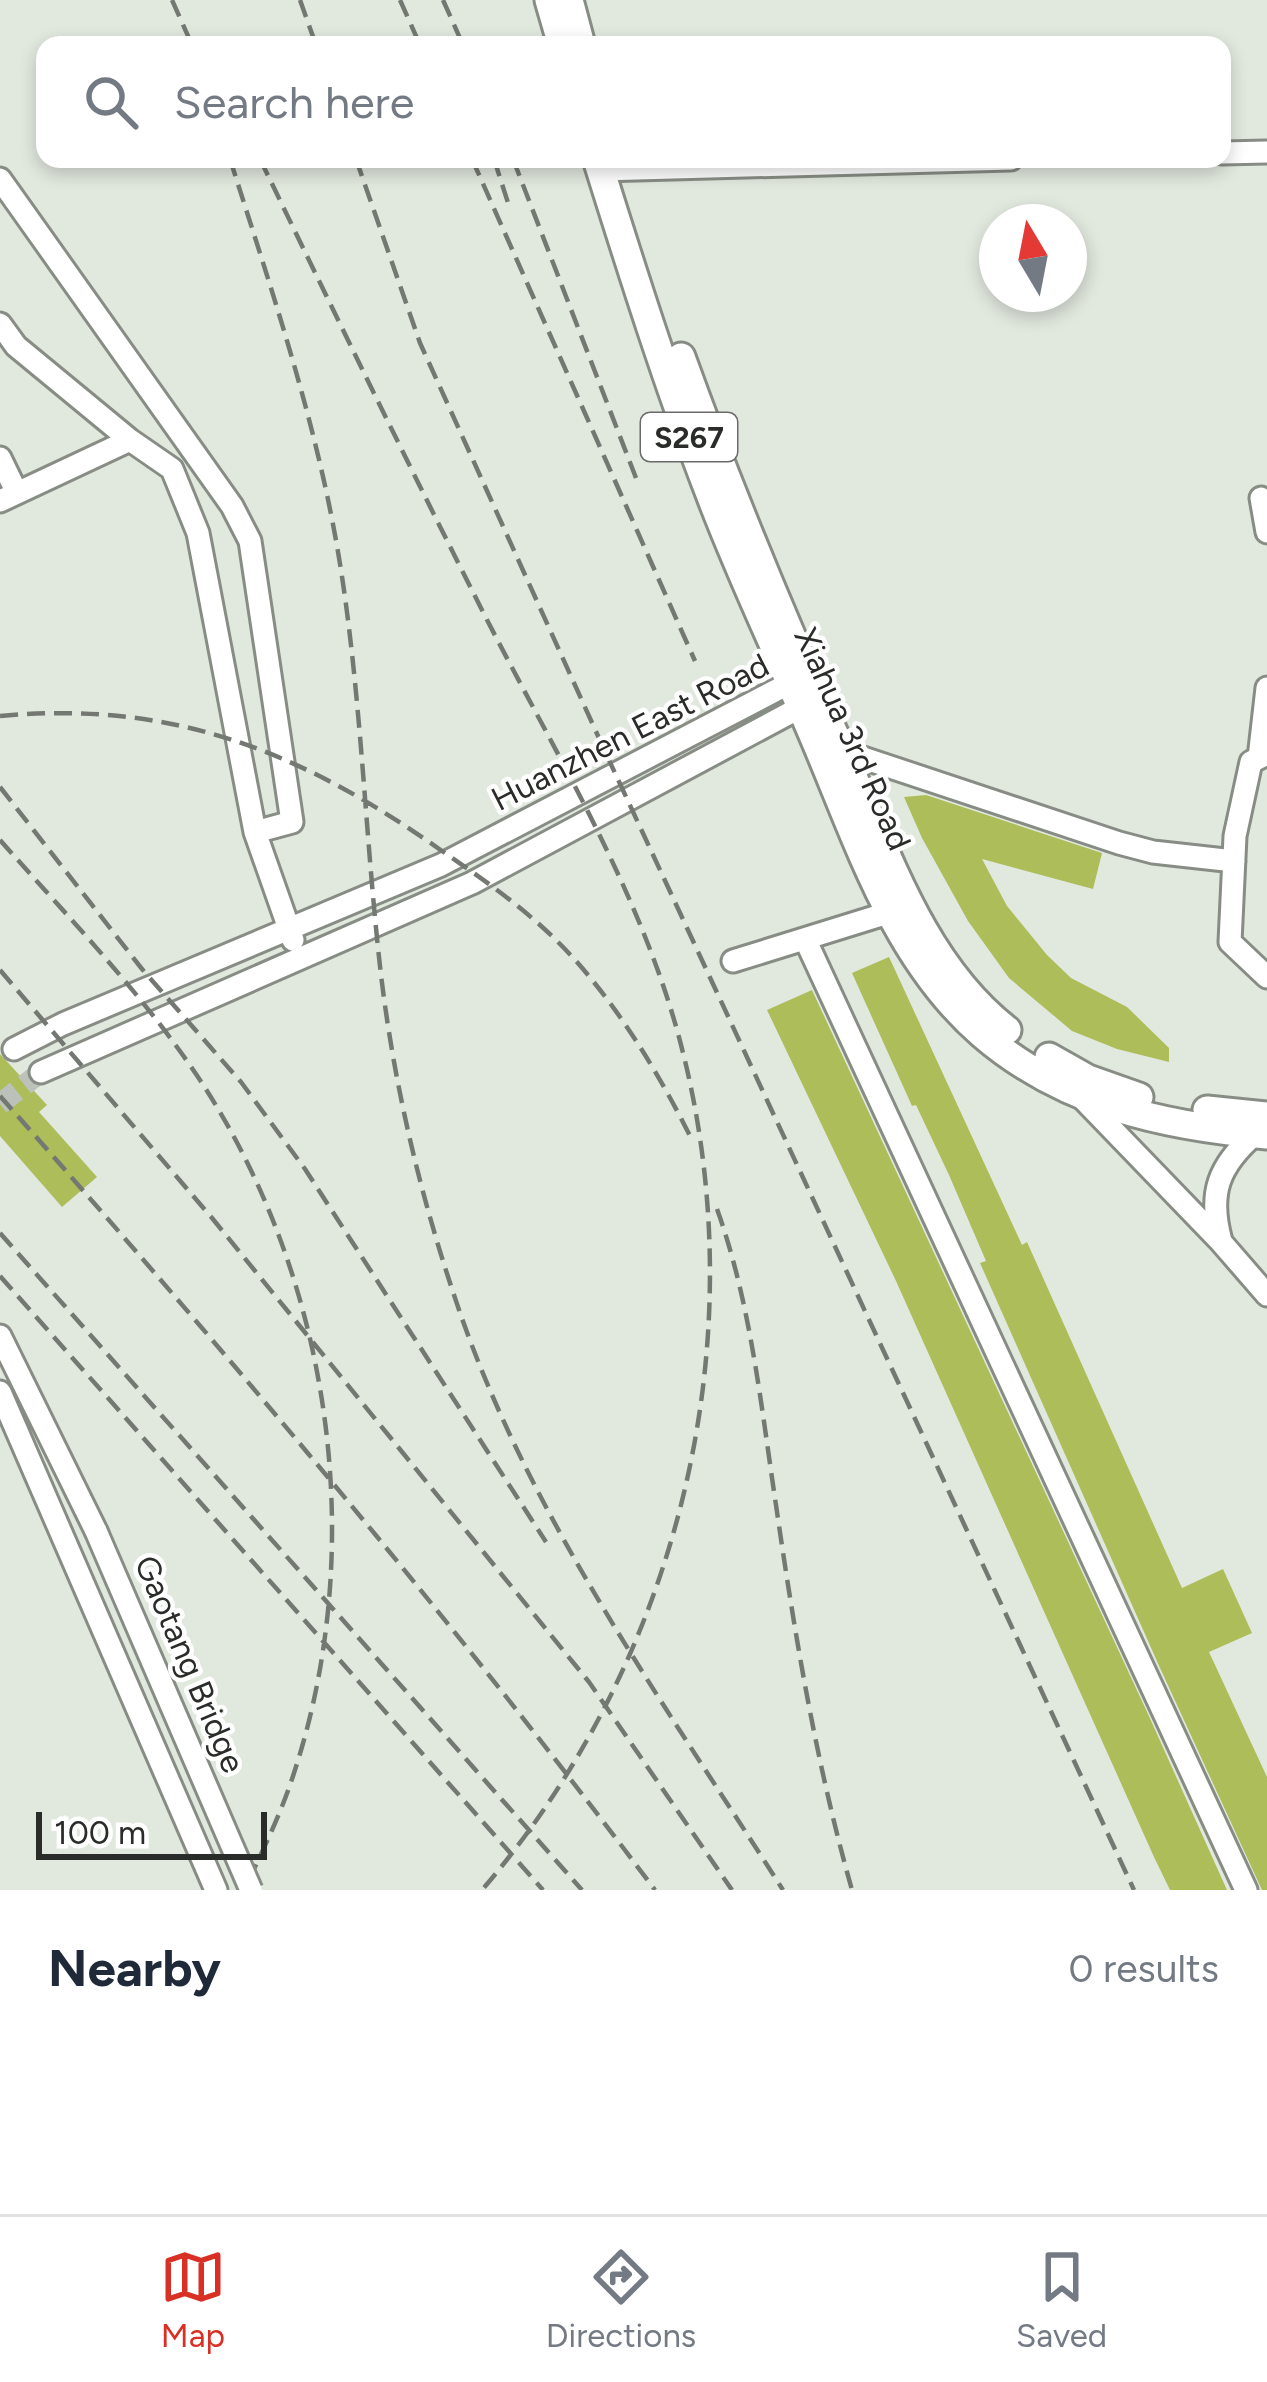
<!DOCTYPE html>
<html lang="en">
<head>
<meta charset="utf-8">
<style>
	body { margin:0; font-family:Figtree,sans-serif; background:#f2f2f3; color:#1f2937 }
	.compass { position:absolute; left:979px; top:204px; width:108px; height:108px; border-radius:50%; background:#fff; box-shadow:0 6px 18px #0003; rotate:350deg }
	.scale { position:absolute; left:36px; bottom:30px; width:231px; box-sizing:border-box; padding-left:12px; border:6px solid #2a2c29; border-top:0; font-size:33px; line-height:42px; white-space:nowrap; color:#2a2c29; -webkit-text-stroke:9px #fff; paint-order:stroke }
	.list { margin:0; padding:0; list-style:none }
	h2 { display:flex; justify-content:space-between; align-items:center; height:156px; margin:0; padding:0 48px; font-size:51px }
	h2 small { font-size:39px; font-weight:400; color:#747a83 }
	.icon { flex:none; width:66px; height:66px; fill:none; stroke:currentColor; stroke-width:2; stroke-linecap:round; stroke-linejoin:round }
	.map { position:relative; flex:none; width:1267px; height:1890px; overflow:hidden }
	.search { position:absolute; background:#fff; box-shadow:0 6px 18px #0003; left:36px; right:36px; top:36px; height:132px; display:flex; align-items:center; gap:30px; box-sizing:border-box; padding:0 42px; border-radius:24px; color:#747a83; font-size:45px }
	.sheet { height:324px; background:#fff }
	nav { display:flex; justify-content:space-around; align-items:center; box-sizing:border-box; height:168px; border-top:3px solid #e0e1e3; background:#fff; font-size:33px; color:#747a83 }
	nav a { display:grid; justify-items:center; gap:6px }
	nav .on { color:#d93025 }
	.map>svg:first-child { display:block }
</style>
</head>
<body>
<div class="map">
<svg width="1267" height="1890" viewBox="0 0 1267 1890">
	<rect width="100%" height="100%" fill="#e1e8de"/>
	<!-- building -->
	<path fill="#adbd5a" d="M926,795L1102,853L1093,889L982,859L1007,906L1047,955L1071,978L1127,1007L1169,1048V1062L1117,1049L1072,1031L1009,978L968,921L922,838L904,797Z
		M889,957L1022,1245L1027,1242L1182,1588L1223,1569L1252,1633L1209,1652L1267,1777V1890H1262L1160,1668L980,1263L986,1261L949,1175L916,1105L912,1106L852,973Z
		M812,990L1148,1714L1227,1890H1170L1154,1857L896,1281L767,1010Z
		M0,1054L47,1105L39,1112L97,1177L62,1207L0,1136Z"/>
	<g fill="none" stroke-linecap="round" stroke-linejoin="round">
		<!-- minor-tunnel -->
		<path stroke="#bcc2ba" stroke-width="21" stroke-dasharray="21 10" stroke-linecap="butt" d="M0,1104L41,1072"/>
		<defs>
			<path id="minor" d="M1222,153L1267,152
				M600,170L1011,159
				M0,179L232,506L250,541L292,822L255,832
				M0,324L16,346L130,440L172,469L198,533L255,832L293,940
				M0,458L17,493
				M1261,498L1267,532
				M0,501L130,440
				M842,751L1119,843L1153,852L1234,861
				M1267,754L1251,762L1235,836L1230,942L1267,977
				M1259,758L1267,688
				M806,941L1246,1890
				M733,961L891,912
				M14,1049L63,1024L441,865L790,683L813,686L801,707L472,883L41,1072
				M1083,1099L1221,1242L1267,1295
				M1221,1241C1208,1194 1218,1166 1255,1134
				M0,1336L96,1531
				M0,1392L216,1890"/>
			<path id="major" d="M549,0L562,45
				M569,0L581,45
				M597,159C632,271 668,385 710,494C740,574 777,650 810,728C856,834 892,956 982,1034C1063,1104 1163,1126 1267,1135
				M681,357C730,493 785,625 844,756C887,852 921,963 1007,1030
				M1049,1057L1088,1079L1139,1097
				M1207,1110L1267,1116"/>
		</defs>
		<!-- minor casing -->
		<use href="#minor" stroke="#878d84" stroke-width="27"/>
		<!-- major casing -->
		<use href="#major" stroke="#878d84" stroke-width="33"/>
		<!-- minor -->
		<use href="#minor" stroke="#fff" stroke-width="21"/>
		<!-- major -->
		<use href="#major" stroke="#fff" stroke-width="27"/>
		<!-- rail -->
		<path stroke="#747872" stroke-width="4.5" stroke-dasharray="18 9" stroke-linecap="butt" d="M172,0L192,45
			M300,0L316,45
			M400,0L420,45
			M443,0L463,45
			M230,159C273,295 319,429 341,570C361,699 365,828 379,957C391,1070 417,1184 453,1292C524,1510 661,1698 783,1890
			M260,159C333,310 406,460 482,610C551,746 635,881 677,1030C760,1328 683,1656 482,1890
			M356,159L420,343L608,758L1134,1890
			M472,159L695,661
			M494,159L510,209
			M513,159L636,478
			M0,716C174,700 302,752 442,851C489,883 538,918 576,961C622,1013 659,1074 690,1136
			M0,787L142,969L241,1082L305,1169L546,1542
			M0,840C68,917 141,992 198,1077C331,1277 369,1544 294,1773C281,1814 262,1852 244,1890
			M0,970L212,1218L589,1682L732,1890
			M0,1096C228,1354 448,1614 655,1890
			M717,1209C751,1304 761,1406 776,1505C795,1636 816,1763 852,1890
			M0,1233L582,1890
			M0,1276L543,1890"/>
		<defs>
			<path id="minor-bridge" d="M96,1531L251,1890"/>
		</defs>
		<!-- minor-bridge casing -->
		<use href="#minor-bridge" stroke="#878d84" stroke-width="27" stroke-linecap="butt"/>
		<!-- minor-bridge -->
		<use href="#minor-bridge" stroke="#fff" stroke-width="21"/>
	</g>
	<g text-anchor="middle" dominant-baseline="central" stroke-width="9" stroke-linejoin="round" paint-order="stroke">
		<!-- shield labels -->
		<rect fill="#fff" stroke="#6a6b69" stroke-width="3" x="641" y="413" width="96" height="48" rx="9"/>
		<g font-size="30" font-weight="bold" fill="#2a2c29">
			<text x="689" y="437">S267</text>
		</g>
		<!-- street labels -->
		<g font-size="33" fill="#2a2c29" stroke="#fff">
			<text transform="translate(630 732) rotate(-27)">Huanzhen East Road</text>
			<text transform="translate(853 739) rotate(66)">Xiahua 3rd Road</text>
			<text transform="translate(190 1664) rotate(67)">Gaotang Bridge</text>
		</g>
	</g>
</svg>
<svg class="compass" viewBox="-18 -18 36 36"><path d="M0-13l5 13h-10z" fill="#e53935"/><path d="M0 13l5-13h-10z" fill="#747a83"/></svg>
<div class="scale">100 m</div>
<div class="search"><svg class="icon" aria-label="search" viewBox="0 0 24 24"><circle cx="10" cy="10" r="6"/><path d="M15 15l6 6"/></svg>Search here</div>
</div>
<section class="sheet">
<h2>Nearby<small>0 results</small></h2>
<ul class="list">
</ul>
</section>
<nav>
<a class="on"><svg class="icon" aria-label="map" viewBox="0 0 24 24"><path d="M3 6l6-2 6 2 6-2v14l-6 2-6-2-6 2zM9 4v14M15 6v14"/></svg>Map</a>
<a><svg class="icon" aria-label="directions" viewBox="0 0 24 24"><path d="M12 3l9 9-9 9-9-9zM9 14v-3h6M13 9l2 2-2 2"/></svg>Directions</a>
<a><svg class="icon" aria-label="saved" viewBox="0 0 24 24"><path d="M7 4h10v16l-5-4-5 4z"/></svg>Saved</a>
</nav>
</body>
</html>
